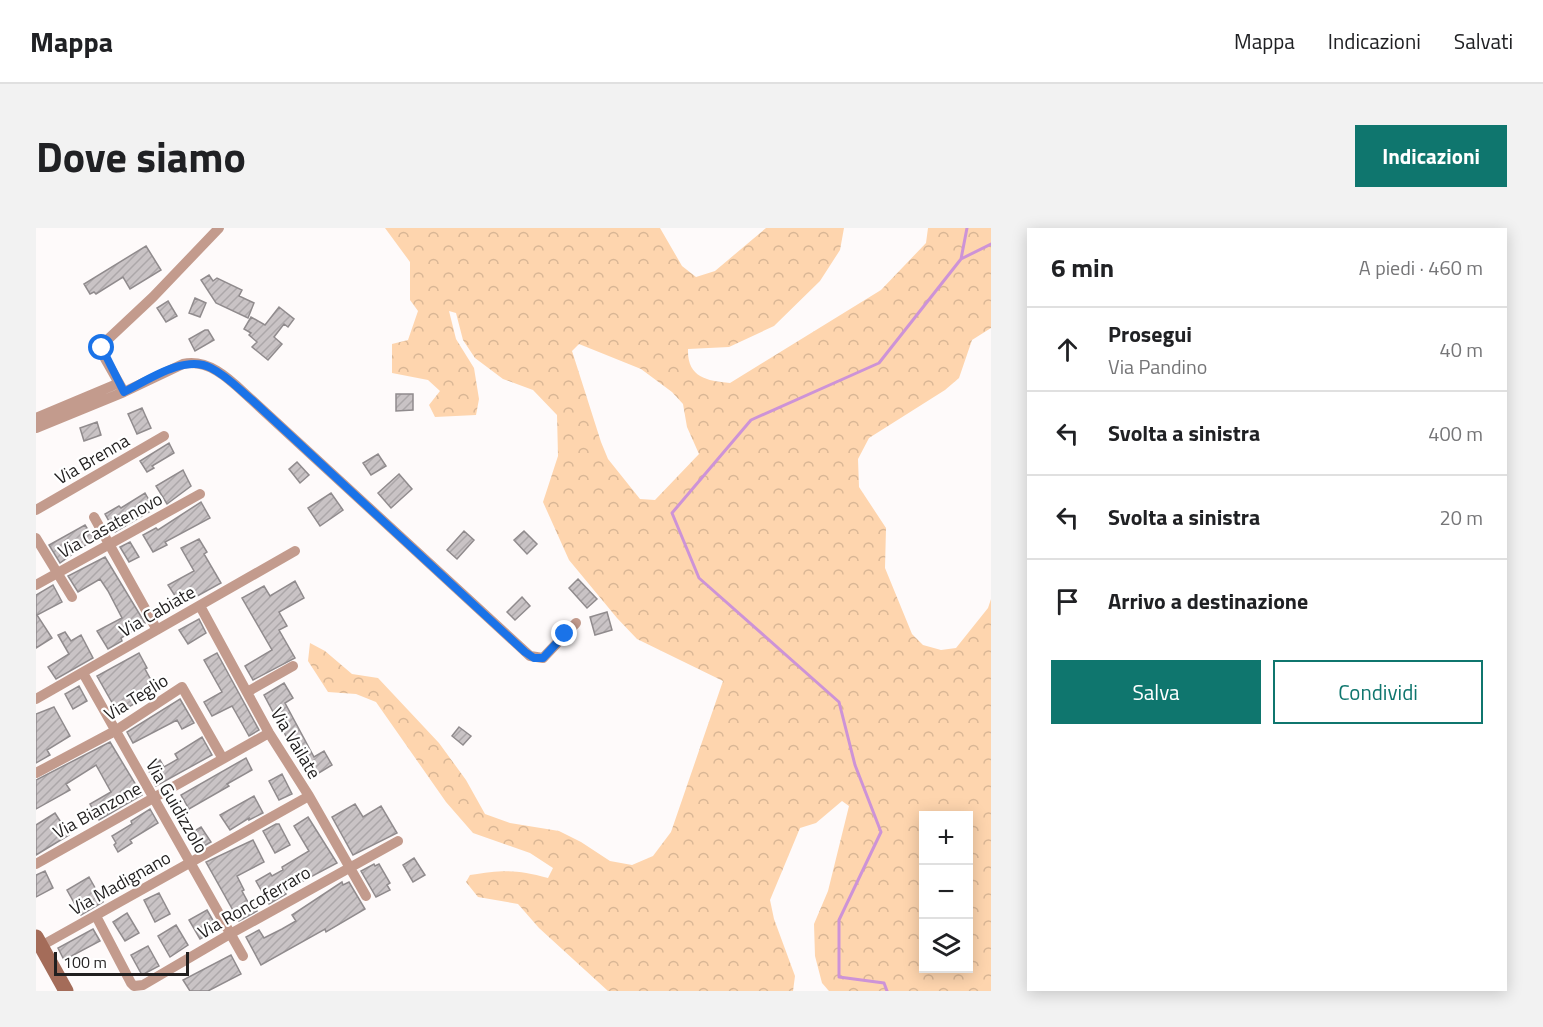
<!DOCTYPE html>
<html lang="it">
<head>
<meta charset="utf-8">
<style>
	body { margin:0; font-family:"Titillium Web",sans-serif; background:#f2f2f2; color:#202124 }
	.controls { position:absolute; right:18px; bottom:18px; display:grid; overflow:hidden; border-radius:0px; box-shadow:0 3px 15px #0003 }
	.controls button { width:54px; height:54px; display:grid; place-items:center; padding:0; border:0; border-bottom:2px solid #e0e0e0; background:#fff; color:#202124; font:30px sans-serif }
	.scale { position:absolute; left:18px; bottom:15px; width:135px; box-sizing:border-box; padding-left:6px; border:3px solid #211f1f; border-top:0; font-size:16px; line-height:21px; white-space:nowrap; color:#211f1f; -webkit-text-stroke:4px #fff; paint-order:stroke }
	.stop { position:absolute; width:18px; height:18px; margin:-14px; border:4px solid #1a73e8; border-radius:50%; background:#fff }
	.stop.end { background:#1a73e8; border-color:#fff; box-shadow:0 2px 6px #0008 }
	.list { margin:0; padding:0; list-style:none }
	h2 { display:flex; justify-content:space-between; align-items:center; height:78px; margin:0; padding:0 24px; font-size:26px }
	h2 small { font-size:20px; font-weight:400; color:#757577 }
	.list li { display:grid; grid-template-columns:39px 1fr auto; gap:18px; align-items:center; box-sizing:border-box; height:84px; padding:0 24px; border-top:2px solid #e0e0e0 }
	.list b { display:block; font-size:22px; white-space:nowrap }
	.list p { margin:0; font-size:20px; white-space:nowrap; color:#757577 }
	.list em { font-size:20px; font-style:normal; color:#757577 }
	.actions { display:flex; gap:12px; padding:18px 24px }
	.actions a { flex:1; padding:14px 0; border:2px solid #0f766e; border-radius:0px; text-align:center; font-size:21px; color:#0f766e }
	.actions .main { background:#0f766e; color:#fff }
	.icon { flex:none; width:33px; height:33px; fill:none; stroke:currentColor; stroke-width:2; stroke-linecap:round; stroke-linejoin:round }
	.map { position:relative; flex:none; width:955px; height:763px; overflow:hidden; border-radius:0px }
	header { display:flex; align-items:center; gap:36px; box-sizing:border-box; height:84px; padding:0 30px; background:#fff; border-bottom:2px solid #e0e0e0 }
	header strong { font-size:28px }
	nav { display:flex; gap:33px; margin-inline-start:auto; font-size:21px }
	.intro { display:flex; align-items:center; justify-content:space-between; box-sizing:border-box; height:144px; padding:0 36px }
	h1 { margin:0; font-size:42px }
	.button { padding:15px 27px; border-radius:0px; background:#0f766e; color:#fff; font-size:21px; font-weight:700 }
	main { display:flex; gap:36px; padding:0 36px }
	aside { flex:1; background:#fff; border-radius:0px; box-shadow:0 3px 15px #0003 }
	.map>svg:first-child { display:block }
</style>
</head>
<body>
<header>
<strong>Mappa</strong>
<nav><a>Mappa</a><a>Indicazioni</a><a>Salvati</a></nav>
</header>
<div class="intro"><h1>Dove siamo</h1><a class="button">Indicazioni</a></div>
<main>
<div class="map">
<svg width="955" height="763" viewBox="0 0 955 763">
	<defs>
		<pattern id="forest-crowns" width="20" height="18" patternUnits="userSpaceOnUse" patternTransform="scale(1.5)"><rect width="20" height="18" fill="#fed5ae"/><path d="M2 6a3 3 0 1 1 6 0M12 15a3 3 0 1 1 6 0" fill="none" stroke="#d9b695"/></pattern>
		<pattern id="building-hatch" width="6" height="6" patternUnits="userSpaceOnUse" patternTransform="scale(1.5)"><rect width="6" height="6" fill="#c9c3c5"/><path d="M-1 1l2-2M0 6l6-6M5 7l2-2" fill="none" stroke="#aca7a9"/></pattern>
	</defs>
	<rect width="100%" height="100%" fill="#fefafa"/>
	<!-- forest -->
	<path fill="url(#forest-crowns)" fill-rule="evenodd" d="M349,0H624L646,38L660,49L679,43L730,0H808L804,22L784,53L738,98L693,119L652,121C651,149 670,153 694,155L845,62L890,15L892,0H955V100L936,112L923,150L909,162L833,210L822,231L823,259L850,300L849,340L876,406L887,417L905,422L920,420L952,380L955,371V763H793L786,755L779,728L778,696L792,663L813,578L806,573L780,595L764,600L734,672L738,691L759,748L757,763H572L503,700L482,676L442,669L430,654L434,647C466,642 480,641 512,650L517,640L494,625L437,605L410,574L340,474L320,466L292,464L272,433L274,415L289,423L316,446L342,450L403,515L430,552L449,586L474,595L523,603L545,614L574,633L596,637L617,628L635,604L687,453L601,411L581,390L533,332L507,274L522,228L521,187L497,162L467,151L439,130L427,112L420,85L413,83L420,111L438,140L443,171L440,187L399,189L393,177L404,163L392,152L356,145V116L372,112L382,83L374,72V34ZM543,116L605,141L636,164L647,176L651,199L663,226L619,272L604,271L572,231L565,214L536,123ZM888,588H933V740H888Z"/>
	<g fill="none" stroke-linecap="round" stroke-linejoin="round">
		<!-- stream -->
		<path stroke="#cd93d7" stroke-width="3" d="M925,31L955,16
			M851,763L848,755L803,749V692L845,604L819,537L803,474L663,350L636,285L715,192L843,135L925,31L931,0"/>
	</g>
	<!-- building -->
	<path fill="url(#building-hatch)" stroke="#908b8d" stroke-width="1.5" d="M110,18L125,42L94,61L87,49L60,66L58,64L54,66L48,56Z
		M173,47L177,53L181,50L206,62L203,68L218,75L212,90L180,75L165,52Z
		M159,70L170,75L164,89L153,85Z
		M132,73L141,88L130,94L121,80Z
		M243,79L258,91L252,99L248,96L238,109L246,116L232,132L216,119L221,114L213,107L215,105L208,101L215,89L229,97Z
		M169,102H172L178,112L159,123L153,111Z
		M360,166H377V182L360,183Z
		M106,180L115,200L101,206L92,186Z
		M61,194L65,207L48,213L44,200Z
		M133,215L138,225L116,238L118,240L111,244L104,233Z
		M342,226L350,238L335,247L327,235Z
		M261,234L273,247L264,255L253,241Z
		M147,242L155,258L131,276L120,258Z
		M363,246L376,261L355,280L342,265Z
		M109,265L118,281L79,304L69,286L83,278L85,280Z
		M295,265L307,282L284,298L272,280Z
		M165,274L174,290L129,314L131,317L117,324L107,307L120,300L122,302Z
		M49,297L58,311L24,335L13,317Z
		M428,303L438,312L421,331L411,322Z
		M488,303L501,316L491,326L478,312Z
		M163,311L171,324L168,326L185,355L145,377L132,357L158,343L145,320Z
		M94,314L103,329L93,334L84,319Z
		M69,329L109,395L85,410L86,413L72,421L61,403L86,390L72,363L64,351L42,364L32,348Z
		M542,351L561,371L551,380L533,360Z
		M259,353L268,370L243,384L251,398L243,402L259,430L217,452L209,438L236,422L206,370L228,358L234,368Z
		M17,357L26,374L1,387L16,410L0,420V367Z
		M486,369L494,378L479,392L471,384Z
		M571,384L576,402L559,407L554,389Z
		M163,391L170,405L152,416L143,402Z
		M29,404L35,413L45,407L57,430L20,451L12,439L33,426L22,407Z
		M103,425L111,440L109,441L121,463L82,485L61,448Z
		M181,425L223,502L213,508L196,478L176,488L168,474L186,464L168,432Z
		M248,455L257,470L249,475L278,529L288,523L296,537L273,551L228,467Z
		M43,458L51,473L37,481L29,466Z
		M144,471L158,495L146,501L141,492L97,515L91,504Z
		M18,479L34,508L11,522L14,527L0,535V486Z
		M423,499L435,508L427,517L416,508Z
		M166,509L176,527L120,558L111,539L124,532L128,539L142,531L139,526Z
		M74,514L106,567L63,592L54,576L75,564L60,537L30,556L34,562L0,581V552Z
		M210,530L216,542L191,556L193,558L153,581L145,567Z
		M246,546L256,566L243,572L233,553Z
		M218,568L227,585L213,592V590L194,602L184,587Z
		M319,576L327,589L345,578L361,605L317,627L296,589Z
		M114,581L122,595L94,612L96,615L82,624L78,617L80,615L76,608L96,596L95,593Z
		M19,585L33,607L0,627V597Z
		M272,589L301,635L248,663L250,666L233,676L220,653L234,645L236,648L247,642L246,639L273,623L258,598Z
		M240,596H243L254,617L239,625L227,603Z
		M165,599L175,614L161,622L152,607Z
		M217,612L228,634L201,648L208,662L206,663L213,676L216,674L221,683L203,693L170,634Z
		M378,630L389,647L377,654L367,637Z
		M338,636L339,638L343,636L354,655L351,657L354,662L340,669L325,643Z
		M9,643L17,660L0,669V647Z
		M53,649L67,674L45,687L31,662Z
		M306,654L307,657L313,654L329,681L290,704L289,701L225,737L210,709L223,702L228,710L246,701L260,693L256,687Z
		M123,665L134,686L119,694L108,672Z
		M171,682L182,701L164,711L153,692Z
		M91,685L103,705L89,713L77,694Z
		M140,697L152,717L134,729L122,708Z
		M57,701L64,713L28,732L22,720Z
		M112,718L123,738L106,747L95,727Z
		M195,727L205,746L172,763H154L147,752Z"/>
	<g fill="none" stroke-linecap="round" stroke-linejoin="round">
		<!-- street -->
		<path stroke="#c39b8d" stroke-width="10" d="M88,164L67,127L66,120L68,115L117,69L183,0
			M0,190L83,155
			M0,200L88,164L147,136C175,130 197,155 216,172L494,428L507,430L540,395
			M0,282L128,208
			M58,289L121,402
			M0,310L36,369
			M0,357L164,266
			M164,378L233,505L273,568L330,668
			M47,445L207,728
			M211,464L257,438
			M0,471L259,323
			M0,545L79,503L146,459L187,531
			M0,636L233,505
			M60,688L95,755L98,758L107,757L194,706L362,613
			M5,718L273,568"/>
		<!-- secondary -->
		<path stroke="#a46c59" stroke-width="15" d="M0,709L30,763"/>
	</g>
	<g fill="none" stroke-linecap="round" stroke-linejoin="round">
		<!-- route -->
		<path stroke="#1a73e8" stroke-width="8" d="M66,120L88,164C112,152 149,126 175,140C191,148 203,161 216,172L489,424L498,430H507L529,406"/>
	</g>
	<g text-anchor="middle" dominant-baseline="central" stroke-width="4.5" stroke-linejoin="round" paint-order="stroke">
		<!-- street labels -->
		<g font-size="18" fill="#211f1f" stroke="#fff">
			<text transform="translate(56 231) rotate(-30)">Via Brenna</text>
			<text transform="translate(74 297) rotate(-29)">Via Casatenovo</text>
			<text transform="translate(121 383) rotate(-30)">Via Cabiate</text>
			<text transform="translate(100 469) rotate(-32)">Via Teglio</text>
			<text transform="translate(260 515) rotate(59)">Via Vailate</text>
			<text transform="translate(141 578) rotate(60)">Via Guidizzolo</text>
			<text transform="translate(61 582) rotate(-29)">Via Bianzone</text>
			<text transform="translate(84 655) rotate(-29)">Via Madignano</text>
			<text transform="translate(218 674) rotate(-30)">Via Roncoferraro</text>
		</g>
	</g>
</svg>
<div class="controls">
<button>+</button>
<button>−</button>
<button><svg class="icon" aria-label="layers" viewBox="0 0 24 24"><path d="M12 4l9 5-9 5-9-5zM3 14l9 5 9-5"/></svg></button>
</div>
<div class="scale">100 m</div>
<div class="stop" style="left:66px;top:120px"></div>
<div class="stop end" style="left:529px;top:406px"></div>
</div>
<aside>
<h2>6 min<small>A piedi · 460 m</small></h2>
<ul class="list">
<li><svg class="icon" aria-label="ahead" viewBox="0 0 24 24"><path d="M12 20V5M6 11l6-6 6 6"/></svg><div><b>Prosegui</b><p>Via Pandino</p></div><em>40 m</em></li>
<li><svg class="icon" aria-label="left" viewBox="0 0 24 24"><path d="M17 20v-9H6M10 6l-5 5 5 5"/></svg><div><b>Svolta a sinistra</b></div><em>400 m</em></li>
<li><svg class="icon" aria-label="left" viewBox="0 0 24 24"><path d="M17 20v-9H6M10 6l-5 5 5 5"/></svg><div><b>Svolta a sinistra</b></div><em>20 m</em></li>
<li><svg class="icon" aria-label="arrive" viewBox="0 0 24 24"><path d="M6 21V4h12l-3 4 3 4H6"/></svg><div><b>Arrivo a destinazione</b></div></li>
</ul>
<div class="actions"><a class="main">Salva</a><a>Condividi</a></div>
</aside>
</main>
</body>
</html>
